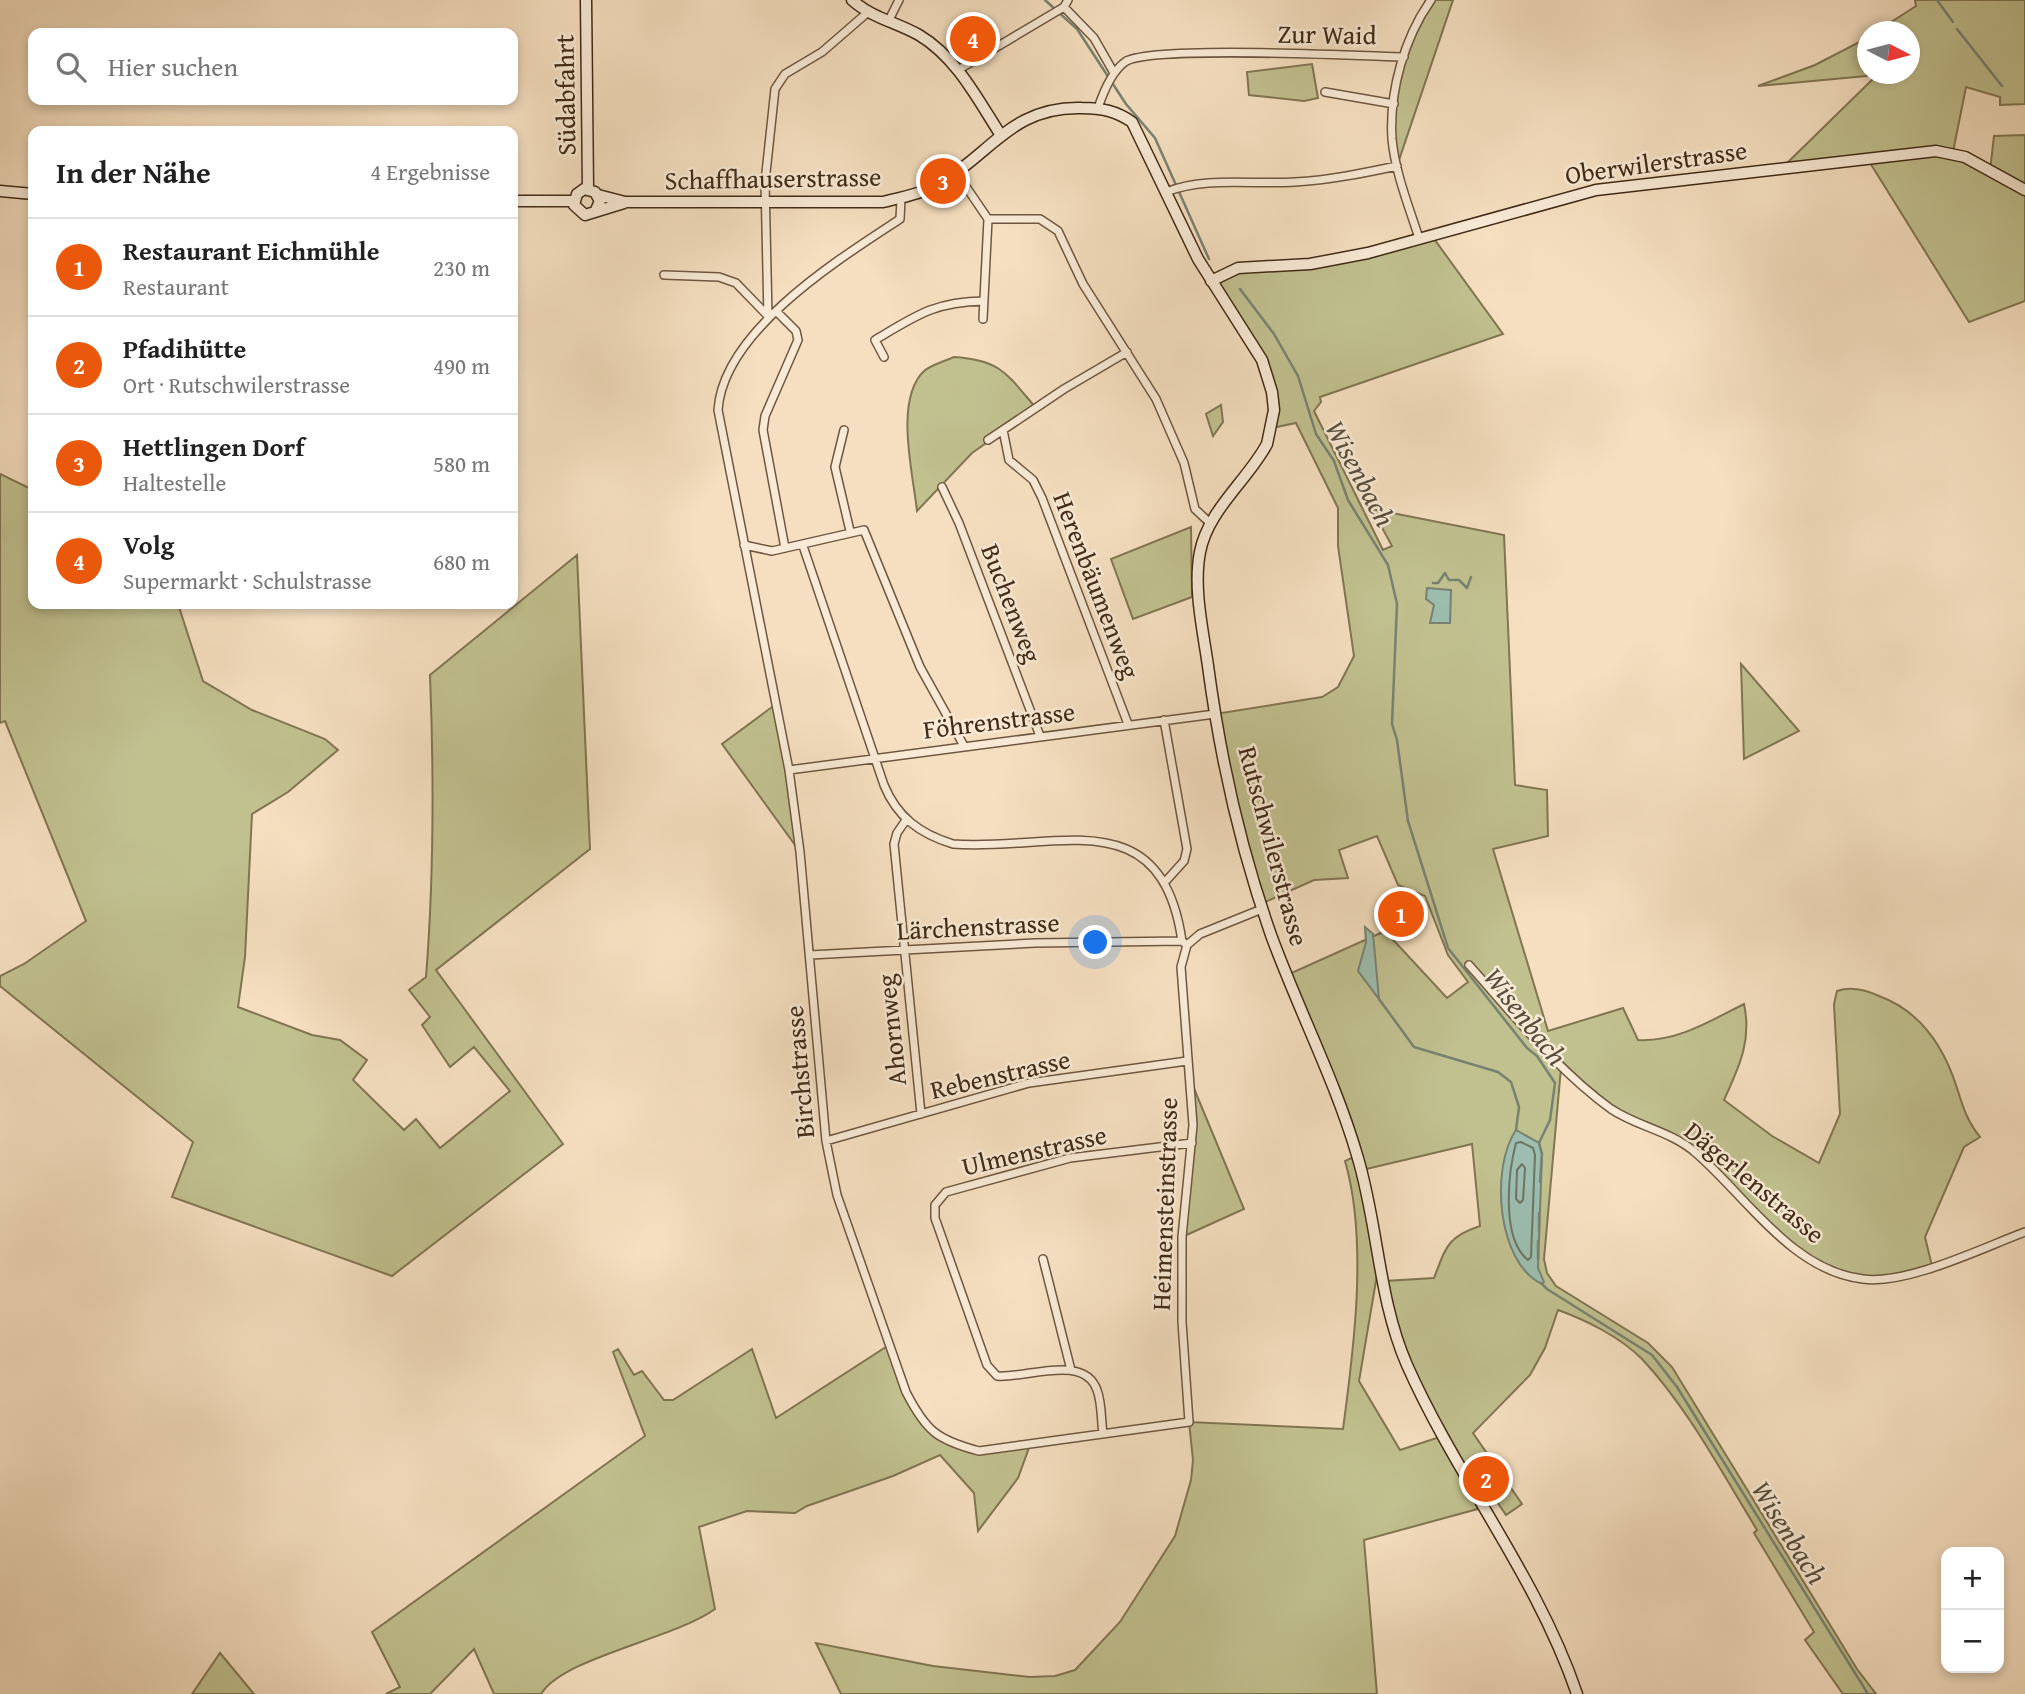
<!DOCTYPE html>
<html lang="de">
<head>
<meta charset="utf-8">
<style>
	body { margin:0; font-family:"Gentium Book Plus",serif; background:#f2f2f2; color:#222 }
	.controls { position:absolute; right:21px; bottom:21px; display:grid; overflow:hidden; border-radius:14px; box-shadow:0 4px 10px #0003 }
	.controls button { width:63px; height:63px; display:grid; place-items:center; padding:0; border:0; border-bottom:2px solid #e0e0e0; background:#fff; color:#222; font:35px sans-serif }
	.compass { position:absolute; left:1857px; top:21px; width:63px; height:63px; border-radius:50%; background:#fff; box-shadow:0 4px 10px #0003; rotate:96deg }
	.you { position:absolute; left:1096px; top:943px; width:24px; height:24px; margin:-18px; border:5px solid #fff; border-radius:50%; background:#1a73e8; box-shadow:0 0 0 10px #1a73e833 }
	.badge { display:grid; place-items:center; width:46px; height:46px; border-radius:50%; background:#ea580c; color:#fff; font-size:23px; font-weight:700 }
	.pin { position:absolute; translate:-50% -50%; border:4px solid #fff; box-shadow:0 2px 7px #0006 }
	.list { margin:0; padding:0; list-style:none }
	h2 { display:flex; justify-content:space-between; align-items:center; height:91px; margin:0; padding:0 28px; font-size:30px }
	h2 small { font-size:23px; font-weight:400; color:#767676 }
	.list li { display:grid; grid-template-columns:46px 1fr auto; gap:21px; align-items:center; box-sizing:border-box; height:98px; padding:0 28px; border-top:2px solid #e0e0e0 }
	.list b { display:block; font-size:26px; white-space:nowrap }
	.list p { margin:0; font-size:23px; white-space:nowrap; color:#767676 }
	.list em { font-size:23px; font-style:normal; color:#767676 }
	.icon { flex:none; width:38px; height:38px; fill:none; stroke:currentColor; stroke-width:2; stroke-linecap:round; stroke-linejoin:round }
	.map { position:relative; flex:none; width:2025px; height:1694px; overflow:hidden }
	.search { position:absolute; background:#fff; box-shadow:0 4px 10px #0003; left:28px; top:28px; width:490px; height:77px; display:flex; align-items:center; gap:18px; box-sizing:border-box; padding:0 24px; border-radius:14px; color:#767676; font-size:26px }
	.panel { position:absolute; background:#fff; box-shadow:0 4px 10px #0003; left:28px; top:126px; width:490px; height:483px; border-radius:14px }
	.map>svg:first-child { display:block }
</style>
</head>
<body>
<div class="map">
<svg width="2025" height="1694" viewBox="0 0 2025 1694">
	<rect width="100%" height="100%" fill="#f5dfc0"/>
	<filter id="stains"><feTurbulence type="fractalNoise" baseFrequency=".00286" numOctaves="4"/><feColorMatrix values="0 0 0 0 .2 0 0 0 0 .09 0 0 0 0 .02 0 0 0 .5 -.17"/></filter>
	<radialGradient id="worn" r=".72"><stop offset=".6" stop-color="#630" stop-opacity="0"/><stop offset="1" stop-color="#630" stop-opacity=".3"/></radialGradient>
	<!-- green -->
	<path fill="#c1c08f" stroke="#817552" stroke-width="2" fill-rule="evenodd" d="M1431,0H1453L1397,166C1385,102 1405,57 1431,0Z
		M1915,0H2025V104L2000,105V97L1966,87L1953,152L1990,171L1994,136L2025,135V301L1969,322L1867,158L1783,167L1877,75L1758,86L1815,65L1867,38L1868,74H1910V32L1877,31L1916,6Z
		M1312,64L1318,98L1304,101L1249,95L1247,72Z
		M1432,236L1503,334L1320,397L1321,402L1314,411L1383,550L1392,546L1372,509L1504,535L1515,785L1547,790L1548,836L1493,849L1548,1031L1623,1008L1638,1040C1677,1042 1710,1021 1744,1004C1752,1041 1739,1067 1724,1100L1772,1136L1819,1163L1840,1114L1834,1004L1837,991C1851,986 1866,990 1879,996C1920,1011 1944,1047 1957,1088C1963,1107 1967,1121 1980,1137L1964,1147L1925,1237L1932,1266L1887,1280L1834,1271L1785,1240L1693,1150L1633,1122L1561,1068L1544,1259L1547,1273L1556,1286L1648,1343L1672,1367L1857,1669L1876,1694H1843L1805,1640L1814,1632L1754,1533L1757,1530C1722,1473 1688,1408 1642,1359C1620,1337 1586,1320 1558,1310L1545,1348L1530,1375L1473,1433L1522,1504L1506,1515L1491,1493L1476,1480L1472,1482L1485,1507L1364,1540L1377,1694H841L816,1643L933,1666L1030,1677L1055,1676L1075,1670L1120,1622L1175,1536L1191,1480L1193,1460L1189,1422L1343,1429C1354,1348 1368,1240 1345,1161L1358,1155L1287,975L1385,931L1447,998L1468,982L1448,955L1425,896L1398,885L1377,836L1339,850L1348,878L1314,880L1261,904L1215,714L1322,697L1338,687L1354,656L1338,546V508L1296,423L1272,428L1268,375L1211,281L1223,274L1291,266ZM1472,1144L1480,1226C1447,1237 1446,1247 1434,1278L1385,1281L1406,1362L1443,1436L1400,1450L1359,1381L1377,1275L1362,1170Z
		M954,357C1001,360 1007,374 1036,408L972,453L917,511C913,473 894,400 924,371C931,365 945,361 954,357Z
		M1221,405L1223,422L1213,436L1206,414Z
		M0,474L33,490V604H178L203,681L252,710L325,739L338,750L288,792L252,814L245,957L238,1007L312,1035L340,1040L367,1060L353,1080L404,1130L416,1119L440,1148L510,1091L474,1047L450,1067L422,1025L430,1017L409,990L426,977C434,876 434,776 430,675L577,555L590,849L436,970L563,1144L392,1276L172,1197L193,1142L0,986V976L24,964L86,921L5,721L0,723Z
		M1191,527L1192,597L1133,619L1111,559Z
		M1741,664L1799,731L1744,759Z
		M776,704L800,852L722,744Z
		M1188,1074L1244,1209L1182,1237L1192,1143Z
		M889,1345C907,1389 922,1451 982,1451C998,1451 1014,1447 1030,1445L1018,1478L978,1531L974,1493L940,1455L893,1476L807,1506L795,1513L747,1511L699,1527L715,1609C674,1639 564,1657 541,1694H494L474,1649L430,1694H386L400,1687L372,1632L645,1436L613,1352L618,1349L634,1375L642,1371L664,1400H673L752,1349L776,1418Z
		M220,1653L254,1694H192Z"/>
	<!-- water -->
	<path fill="#9cbdaf" stroke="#788272" stroke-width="2" d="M1427,588L1451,590L1450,623H1430L1434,605L1426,599Z
		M1365,927L1373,934L1379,999L1358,971L1366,942Z
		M1516,1130L1539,1143L1542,1154L1538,1268L1544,1282L1542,1284C1497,1263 1490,1168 1516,1130Z"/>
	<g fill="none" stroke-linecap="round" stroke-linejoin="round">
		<!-- shore -->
		<path stroke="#6e7462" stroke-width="2" d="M1521,1142L1533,1148L1535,1155L1531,1257L1528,1260C1501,1239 1508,1173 1516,1143Z
			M1522,1164L1525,1168L1523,1200L1520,1203L1516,1199L1517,1170Z"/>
		<!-- stream -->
		<path stroke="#788272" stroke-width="2.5" d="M1045,0L1077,29L1126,104L1155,138L1209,259
			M1937,0L1953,22
			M1957,29L2002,86
			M1240,289L1274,334L1298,376L1316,434L1334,461L1348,500L1388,565L1397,604L1392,724L1397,740L1408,821L1448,948L1527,1048L1537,1056L1555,1083L1550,1120L1539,1143L1542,1154L1540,1182
			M1433,583H1438L1445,573L1449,580H1459L1467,588L1471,577
			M1379,999L1414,1047L1498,1072L1511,1082L1519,1107L1516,1130
			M1539,1231V1213
			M1538,1259V1241
			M1541,1283L1547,1289L1652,1355L1677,1387L1868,1694"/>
		<defs>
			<path id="street" d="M1064,7L1094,38L1114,73
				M888,22L899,0
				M958,70L1064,7L1068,0
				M1325,92L1394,104
				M1098,108C1103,93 1111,72 1125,62C1148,45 1362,56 1404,57
				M956,172L988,219H1040L1058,231L1083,284L1156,399L1184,463L1195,509L1211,524
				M1166,192C1205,176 1254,185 1295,182C1330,180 1364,173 1397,166
				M901,198L900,219C839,259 723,331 718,410L789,770L800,852L826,1141L837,1195L906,1392C926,1431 937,1440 979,1451L1189,1422L1182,1322V1237L1193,1125L1181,967L1187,945
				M1419,238C1409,207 1395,172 1392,139C1389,92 1404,38 1431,0
				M664,275L719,277L736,283L768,316
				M776,311L796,331L798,340L765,416L763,430L785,548
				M768,317L765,182L775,89L785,74L822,52L867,13
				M983,319L988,219
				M884,357L875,340C917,315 934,302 984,301
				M844,430L835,467L850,531
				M1003,430L1009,460L1033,480L1042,498L1128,724
				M988,440L1064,389L1127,352
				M942,487L959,523L1040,736
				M744,545L772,551L864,530L920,667L964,746
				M803,546L884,785C897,817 920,834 953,844C1053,852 1161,797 1182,941
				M1164,720L1187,849L1184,861L1165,882
				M789,770L1215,714
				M906,820L897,833L894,844L921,1114
				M810,955L1035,943L1182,941L1187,945L1200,934L1262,909
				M1469,965C1514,1015 1557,1070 1611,1109C1638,1127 1671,1131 1696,1153C1746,1196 1792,1271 1863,1279C1907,1285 1982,1248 2025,1232
				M826,1141L1029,1083L1187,1061
				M1043,1259L1071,1370
				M1103,1434C1101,1420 1102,1403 1097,1390C1084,1353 1025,1379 997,1376L987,1365L935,1218V1205L946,1192L1070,1158L1192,1143"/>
			<path id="secondary" d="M586,0L588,189
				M852,0C872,18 896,22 919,35C956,57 977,98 1000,134
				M0,191L33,194
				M598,195L625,202H883C904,197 925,193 944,181C994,149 1015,106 1082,108C1102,108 1116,111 1132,122L1198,259L1262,360L1272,392L1274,410L1267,444C1247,481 1208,510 1200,552C1193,588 1203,630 1208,666C1220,756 1241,850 1271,935C1298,1009 1335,1080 1357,1155C1378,1223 1378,1299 1407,1365C1457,1478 1537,1576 1577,1694
				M513,201H574
				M596,210L600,201L595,192L584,189L577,194L574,205L585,215L624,203
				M1211,281L1238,268L1310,264L1368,253L1596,190L1936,151L1965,157L2025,190"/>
		</defs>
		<!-- street casing -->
		<use href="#street" stroke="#6e5740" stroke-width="10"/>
		<!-- secondary casing -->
		<use href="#secondary" stroke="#412a16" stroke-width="13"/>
		<!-- street -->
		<use href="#street" stroke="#f8ead6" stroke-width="7"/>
		<!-- secondary -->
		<use href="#secondary" stroke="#f8ead6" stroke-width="10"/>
	</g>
	<g text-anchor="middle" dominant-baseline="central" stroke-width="5" stroke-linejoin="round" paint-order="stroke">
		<!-- street labels -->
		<g font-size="26" fill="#412a16" stroke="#f8ead6">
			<text transform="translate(1327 34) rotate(1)">Zur Waid</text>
			<text transform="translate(565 95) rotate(-91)">Südabfahrt</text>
			<text transform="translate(1656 162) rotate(-8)">Oberwilerstrasse</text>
			<text transform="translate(773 178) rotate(-1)">Schaffhauserstrasse</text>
			<text transform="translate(1097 585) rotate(69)">Herenbäumenweg</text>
			<text transform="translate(1012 603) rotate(69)">Buchenweg</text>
			<text transform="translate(999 720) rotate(-7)">Föhrenstrasse</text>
			<text transform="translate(1274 846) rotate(75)">Rutschwilerstrasse</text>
			<text transform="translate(978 926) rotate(-3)">Lärchenstrasse</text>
			<text transform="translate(891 1030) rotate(-96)">Ahornweg</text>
			<text transform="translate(799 1072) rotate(-95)">Birchstrasse</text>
			<text transform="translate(1000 1074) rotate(-13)">Rebenstrasse</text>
			<text transform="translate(1034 1150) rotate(-13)">Ulmenstrasse</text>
			<text transform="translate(1755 1182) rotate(40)">Dägerlenstrasse</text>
			<text transform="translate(1164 1204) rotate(-88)">Heimensteinstrasse</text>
		</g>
		<!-- water labels -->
		<g font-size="28" font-style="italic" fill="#584f3c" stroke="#f8ead6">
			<text transform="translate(1361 473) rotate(62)">Wisenbach</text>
			<text transform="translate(1526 1016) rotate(52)">Wisenbach</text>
			<text transform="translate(1790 1532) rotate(58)">Wisenbach</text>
		</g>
	</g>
	<rect width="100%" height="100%" filter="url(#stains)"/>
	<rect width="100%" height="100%" fill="url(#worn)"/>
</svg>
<div class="controls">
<button>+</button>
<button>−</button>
</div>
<svg class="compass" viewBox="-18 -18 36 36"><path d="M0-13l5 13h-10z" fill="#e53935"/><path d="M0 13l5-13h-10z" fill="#767676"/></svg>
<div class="you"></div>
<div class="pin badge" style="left:1401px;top:914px">1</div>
<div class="pin badge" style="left:1486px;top:1479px">2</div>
<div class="pin badge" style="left:943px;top:181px">3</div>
<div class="pin badge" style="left:973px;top:39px">4</div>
<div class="search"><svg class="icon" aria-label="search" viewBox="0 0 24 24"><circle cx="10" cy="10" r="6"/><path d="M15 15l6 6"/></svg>Hier suchen</div>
<section class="panel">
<h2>In der Nähe<small>4 Ergebnisse</small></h2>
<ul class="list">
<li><span class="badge">1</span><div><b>Restaurant Eichmühle</b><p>Restaurant</p></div><em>230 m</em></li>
<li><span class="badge">2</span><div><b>Pfadihütte</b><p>Ort · Rutschwilerstrasse</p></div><em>490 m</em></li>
<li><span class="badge">3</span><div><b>Hettlingen Dorf</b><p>Haltestelle</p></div><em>580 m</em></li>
<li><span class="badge">4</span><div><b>Volg</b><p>Supermarkt · Schulstrasse</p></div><em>680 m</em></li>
</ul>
</section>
</div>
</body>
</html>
